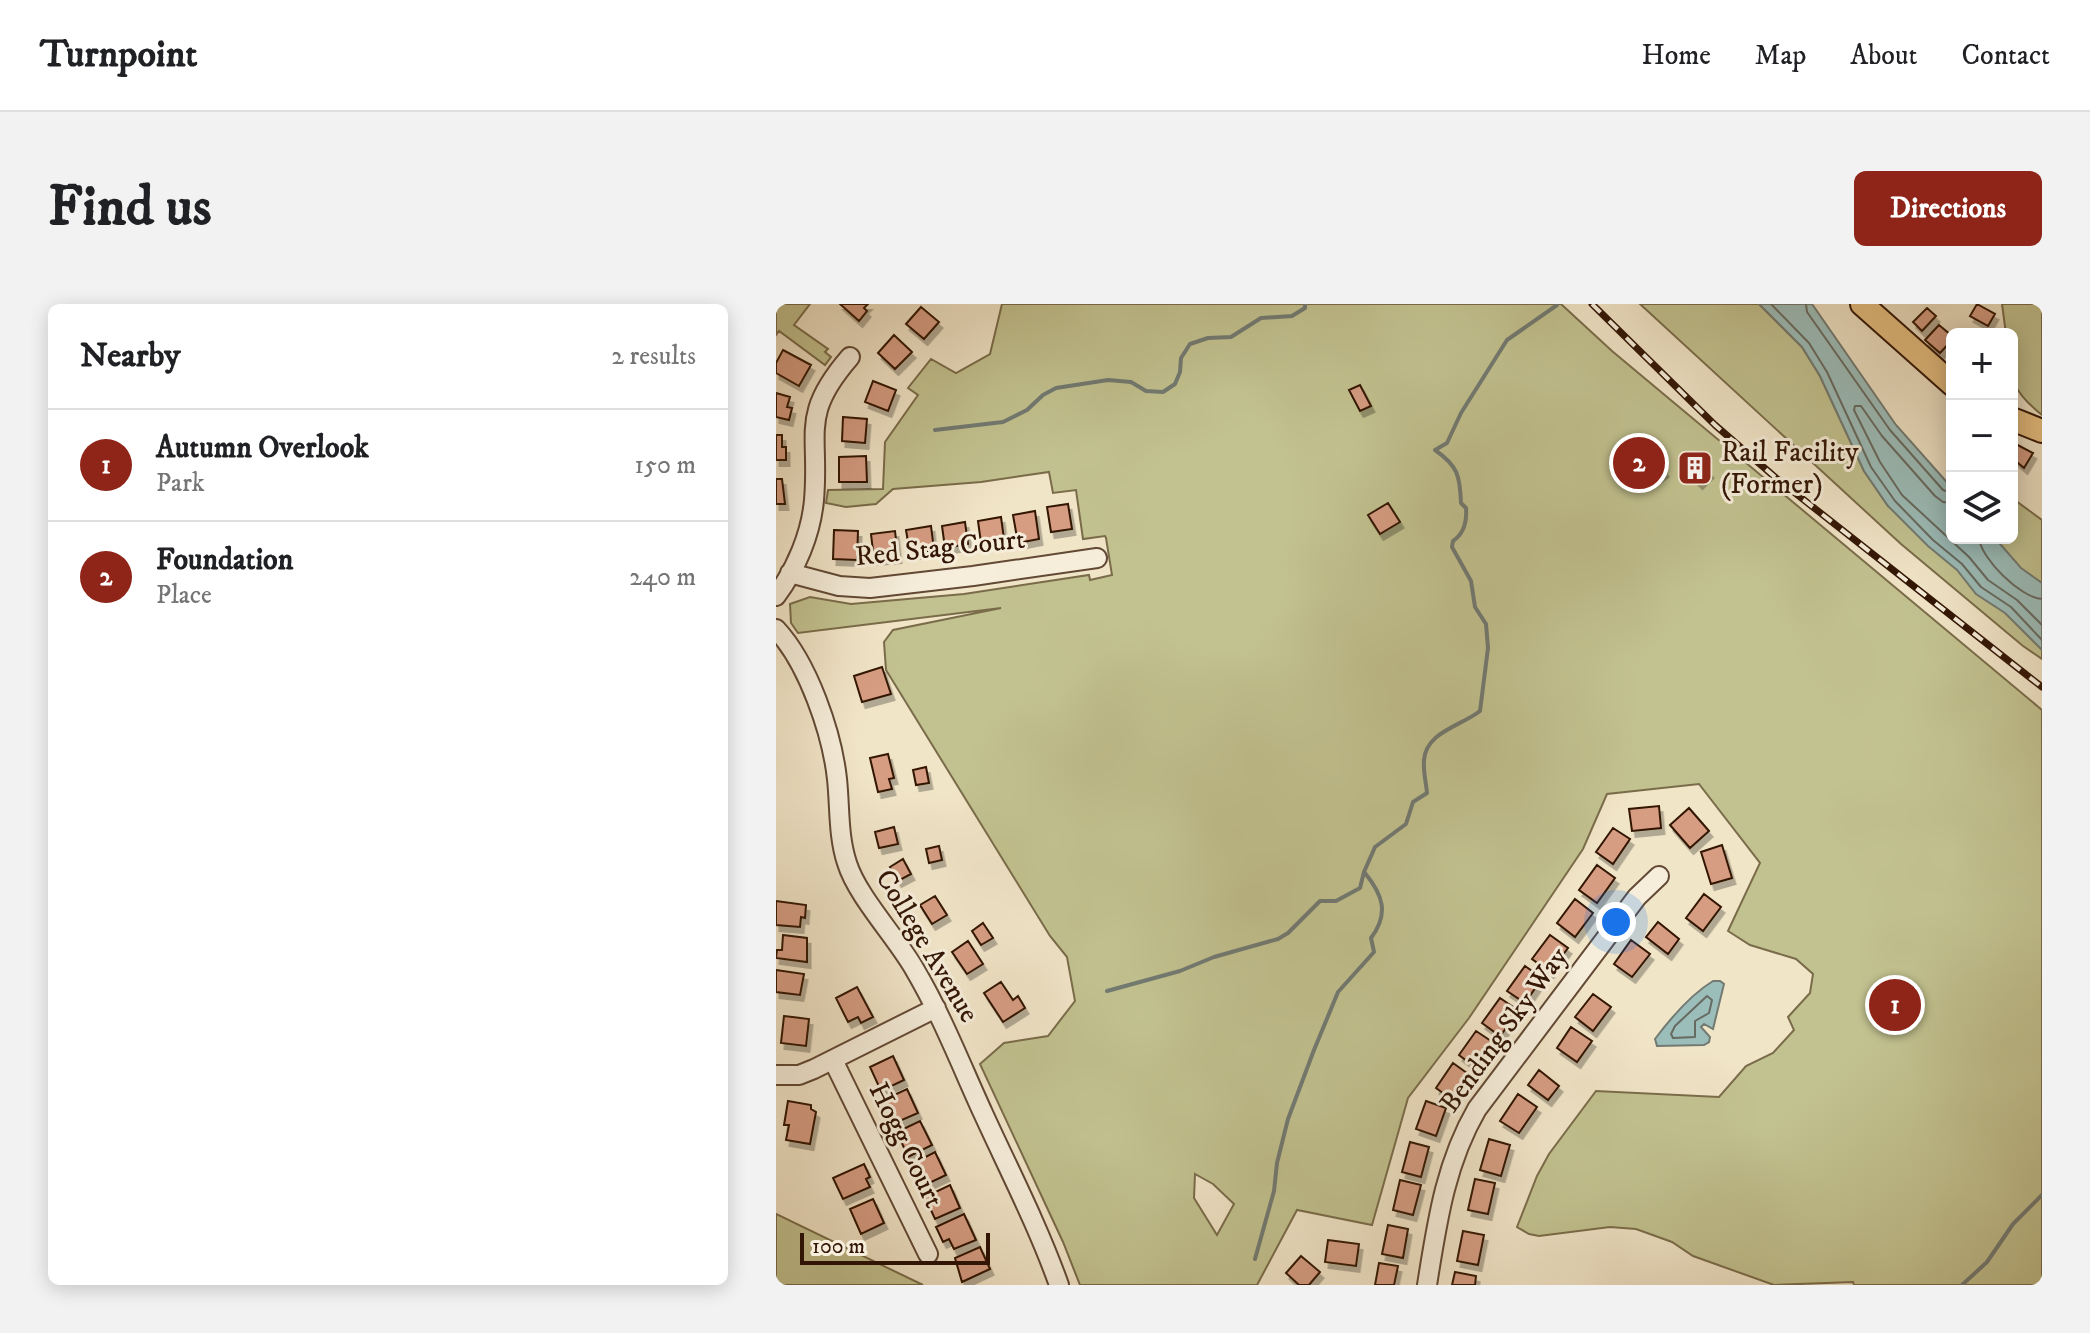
<!DOCTYPE html>
<html lang="en">
<head>
<meta charset="utf-8">
<style>
	body { margin:0; font-family:"IM FELL DW Pica",serif; background:#f2f2f2; color:#202124 }
	.controls { position:absolute; right:24px; top:24px; display:grid; overflow:hidden; border-radius:12px; box-shadow:0 4px 20px #0003 }
	.controls button { width:72px; height:72px; display:grid; place-items:center; padding:0; border:0; border-bottom:2px solid #e0e0e0; background:#fff; color:#202124; font:40px sans-serif }
	.scale { position:absolute; left:24px; bottom:20px; width:190px; box-sizing:border-box; padding-left:8px; border:4px solid #321504; border-top:0; font-size:22px; line-height:28px; white-space:nowrap; color:#321504; -webkit-text-stroke:6px #f6eedb; paint-order:stroke }
	.you { position:absolute; left:840px; top:618px; width:28px; height:28px; margin:-20px; border:6px solid #fff; border-radius:50%; background:#1a73e8; box-shadow:0 0 0 12px #1a73e833 }
	.badge { display:grid; place-items:center; width:52px; height:52px; border-radius:50%; background:#8f2418; color:#fff; font-size:26px; font-weight:700 }
	.pin { position:absolute; translate:-50% -50%; border:4px solid #fff; box-shadow:0 2px 8px #0006 }
	.list { margin:0; padding:0; list-style:none }
	h2 { display:flex; justify-content:space-between; align-items:center; height:104px; margin:0; padding:0 32px; font-size:34px }
	h2 small { font-size:26px; font-weight:400; color:#757577 }
	.list li { display:grid; grid-template-columns:52px 1fr auto; gap:24px; align-items:center; box-sizing:border-box; height:112px; padding:0 32px; border-top:2px solid #e0e0e0 }
	.list b { display:block; font-size:30px; white-space:nowrap }
	.list p { margin:0; font-size:26px; white-space:nowrap; color:#757577 }
	.list em { font-size:26px; font-style:normal; color:#757577 }
	.icon { flex:none; width:44px; height:44px; fill:none; stroke:currentColor; stroke-width:2; stroke-linecap:round; stroke-linejoin:round }
	.map { position:relative; flex:none; width:1266px; height:981px; overflow:hidden; border-radius:12px }
	header { display:flex; align-items:center; gap:48px; box-sizing:border-box; height:112px; padding:0 40px; background:#fff; border-bottom:2px solid #e0e0e0 }
	header strong { font-size:38px }
	nav { display:flex; gap:44px; margin-inline-start:auto; font-size:28px }
	.intro { display:flex; align-items:center; justify-content:space-between; box-sizing:border-box; height:192px; padding:0 48px }
	h1 { margin:0; font-size:56px }
	.button { padding:20px 36px; border-radius:12px; background:#8f2418; color:#fff; font-size:28px; font-weight:700 }
	main { display:flex; gap:48px; padding:0 48px }
	aside { flex:1; background:#fff; border-radius:12px; box-shadow:0 4px 20px #0003 }
	.map>svg:first-child { display:block }
</style>
</head>
<body>
<header>
<strong>Turnpoint</strong>
<nav><a>Home</a><a>Map</a><a>About</a><a>Contact</a></nav>
</header>
<div class="intro"><h1>Find us</h1><a class="button">Directions</a></div>
<main>
<aside>
<h2>Nearby<small>2 results</small></h2>
<ul class="list">
<li><span class="badge">1</span><div><b>Autumn Overlook</b><p>Park</p></div><em>150 m</em></li>
<li><span class="badge">2</span><div><b>Foundation</b><p>Place</p></div><em>240 m</em></li>
</ul>
</aside>
<div class="map">
<svg width="1266" height="981" viewBox="0 0 1266 981">
	<defs>
		<filter id="shadow"><feDropShadow dx="3.5" dy="6" stdDeviation="0" flood-color="#0004"/></filter>
	</defs>
	<rect width="100%" height="100%" fill="#f1e5c8"/>
	<filter id="stains"><feTurbulence type="fractalNoise" baseFrequency=".0025" numOctaves="4"/><feColorMatrix values="0 0 0 0 .2 0 0 0 0 .09 0 0 0 0 .02 0 0 0 .5 -.17"/></filter>
	<radialGradient id="worn" r=".72"><stop offset=".6" stop-color="#630" stop-opacity="0"/><stop offset="1" stop-color="#630" stop-opacity=".3"/></radialGradient>
	<!-- green -->
	<path fill="#c2c290" stroke="#7a6c4a" stroke-width="2" fill-rule="evenodd" d="M0,0H34L18,21L52,45L49,48L55,53L49,61L3,27L0,31Z
		M226,0H785L836,47L1266,406V981H1078L1077,978L998,981L917,952L896,938L860,925L834,923L763,932L753,930L741,923L761,872L773,850L820,787L943,793L970,762L997,749L1018,726L1012,713L1034,689L1037,670L1020,655L974,641L952,627L984,559L923,480L831,490L807,545L693,714L632,794L596,921L521,906L481,981H304L287,938L204,760L228,739L272,732L299,697L291,653L274,632L110,366L108,338L117,326L225,304L22,329L15,319L14,300L34,293L75,300L188,290L313,271L314,276L336,271L330,234L329,232L307,235L300,186L277,189L273,168L205,178L117,185L100,200L70,203L50,199L52,186L107,185L109,138L142,91L132,84L155,55L180,69L214,50ZM419,870L437,880L458,900L441,931L418,894Z
		M864,0H983L1026,43L1044,72L1088,167L1112,202L1176,234H1236V194L1266,216V355L1247,342L1125,240Z
		M1226,0H1266V111C1230,82 1236,73 1236,30H1230Z
		M0,910L147,981H0Z"/>
	<!-- water -->
	<path fill="#9cbebb" stroke="#727a72" stroke-width="2" d="M983,0H1036L1120,121L1176,184V234H1219L1245,264L1266,279V346L1229,309L1200,290L1181,266L1152,242L1112,202L1088,167L1044,72L1026,43Z
		M937,677H944L948,680L937,725L928,720L925,723L934,733L933,738L928,741L881,742L879,735C894,715 914,691 937,677Z"/>
	<g fill="none" stroke-linecap="round" stroke-linejoin="round">
		<!-- shore -->
		<path stroke="#676a60" stroke-width="2" d="M995,0L1033,39L1051,68L1095,163L1119,197L1157,236L1186,260L1205,283L1235,303L1266,336
			M1030,0L1031,8L1114,126L1167,186L1176,189
			M1176,199L1167,198L1159,192L1106,132L1085,102H1079L1078,106L1104,158L1126,191L1193,253L1212,276L1241,296L1266,321
			M1203,234C1205,255 1245,294 1266,295
			M931,692L936,696L933,709L919,717V733L897,734L895,730L899,722Z"/>
		<!-- stream -->
		<path stroke="#727a72" stroke-width="4" d="M159,126L227,118L251,106L267,91L280,84L332,76L355,78L370,87L387,88L399,80L404,68L405,54L414,40L432,34L455,33L485,14L516,12L529,4V0
			M331,687L404,667L438,653L502,635L512,629L544,597H560L584,584L588,568L599,543L630,520L637,498L651,489C650,478 647,467 648,456C650,428 685,422 704,407L712,344L710,320L699,303L695,277L676,243L677,237C689,229 691,217 690,204L685,199C684,172 682,162 659,146L671,139L685,109L731,36L781,1
			M479,955L498,887L501,859L512,815L538,746L562,688L598,648L595,634C614,609 606,590 589,569
			M1186,981L1211,958L1237,920L1266,891"/>
	</g>
	<!-- building -->
	<path fill="#d69d83" stroke="#321504" stroke-width="2" filter="url(#shadow)" d="M64,0H92L88,4L91,7L83,17Z
		M1201,0L1219,10L1212,22L1194,12Z
		M145,3L163,18L148,35L130,20Z
		M1151,4L1160,12L1146,27L1137,18Z
		M1163,21L1176,32V36L1164,49L1149,36Z
		M118,31L136,48L119,65L102,49Z
		M7,46L35,61L23,82L0,69V59Z
		M97,77L120,86L112,107L89,98Z
		M584,81L595,102L584,107L573,86Z
		M0,89L14,93L11,103L16,104L13,116L0,113Z
		M67,113L91,115L89,139L66,137Z
		M0,131H6V143H10V156H0Z
		M1236,138L1257,149L1248,164L1236,154Z
		M858,140L868,148L877,149L889,167L873,179L864,177L842,160L837,150Z
		M915,149L934,168L923,179L904,161Z
		M90,152L91,178H63V153Z
		M0,175H6L9,200H0Z
		M612,199L624,218L604,230L592,211Z
		M292,200L296,225L275,228L271,203Z
		M259,207L263,235L242,239L237,211Z
		M225,213L228,235L205,239L202,217Z
		M189,218L192,240L169,244L166,222Z
		M155,222L158,246L134,250L130,226Z
		M58,226L82,227L81,256L57,255Z
		M119,227L122,253L98,255L95,230Z
		M106,363L115,390L86,398L78,372Z
		M112,450L118,474L113,475L116,485L102,488L94,454Z
		M150,463L153,479L140,481L137,466Z
		M883,502L885,524L856,527L853,505Z
		M913,504L933,527L914,544L894,521Z
		M118,523L122,540L103,544L99,528Z
		M837,524L854,535L837,560L820,548Z
		M946,541L956,574L935,580L925,548Z
		M163,542L166,556L153,559L150,545Z
		M127,555L135,570L122,577L114,563Z
		M821,561L839,574L821,599L803,586Z
		M928,590L945,603L927,627L910,614Z
		M159,592L171,611L156,620L144,601Z
		M799,595L817,609L799,633L781,619Z
		M0,597L30,601L29,614L25,613L24,623L0,621Z
		M882,618L903,635L892,650L870,633Z
		M207,619L217,634L205,641L196,627Z
		M7,631L31,634V658L0,654L1,646H6Z
		M774,631L792,644L774,668L756,655Z
		M855,636L874,650L856,673L838,660Z
		M192,637L207,660L191,670L176,648Z
		M749,662L766,674L749,699L731,687Z
		M0,666L28,670L24,691L0,688Z
		M225,678L237,696L242,692L249,704L227,718L208,689Z
		M81,683L97,713L85,719L82,713L72,718L60,694Z
		M817,690L835,703L817,727L799,713Z
		M724,694L743,707L724,732L706,719Z
		M8,712L33,715L30,742L5,739Z
		M795,723L816,737L801,758L781,744Z
		M700,727L718,739L700,764L683,751Z
		M117,752L128,776L105,787L94,763Z
		M677,759L695,772L678,797L660,784Z
		M763,766L783,782L772,796L752,781Z
		M131,785L142,809L119,819L115,809L109,812L103,798Z
		M742,790L761,803L743,829L724,817Z
		M12,797L35,801V805L40,808L34,840L10,836L13,821H8Z
		M650,797L670,804L660,832L640,825Z
		M144,817L156,841L132,853L121,828Z
		M713,835L734,841L725,872L704,866Z
		M634,838L653,843L645,873L626,868Z
		M159,848L170,871L147,882L136,860Z
		M88,860L94,873L90,875L94,883L67,895L57,874Z
		M699,875L719,879L712,910L692,906Z
		M624,876L645,881L637,911L617,906Z
		M174,881L184,904L159,915L149,893Z
		M97,895L108,919L85,930L74,905Z
		M188,910L200,936L178,945L173,935L167,938L160,923Z
		M612,921L632,925L627,954L606,950Z
		M687,927L708,931L702,961L681,957Z
		M552,936L583,940L580,962L549,958Z
		M204,943L214,965L186,978L179,954Z
		M525,952L544,968L533,981H523L510,969Z
		M603,959L622,962L618,981H599Z
		M679,968L700,972L699,981H676Z"/>
	<g fill="none" stroke-linecap="round" stroke-linejoin="round">
		<defs>
			<path id="minor" d="M14,269L63,282L94,284L197,272L321,254
				M0,292C20,265 35,230 38,196C44,128 23,112 74,53
				M0,325C32,359 56,429 61,475C64,503 62,532 71,559C81,592 121,634 139,666C166,712 185,761 207,809C233,866 262,922 283,981
				M57,756L152,950
				M0,771H23L38,765L160,704
				M651,981C661,919 669,860 701,805L861,593L883,572"/>
			<path id="major" d="M1086,0L1176,80
				M1236,115L1266,127"/>
		</defs>
		<!-- minor casing -->
		<use href="#minor" stroke="#624935" stroke-width="22"/>
		<!-- major casing -->
		<use href="#major" stroke="#321504" stroke-width="26"/>
		<!-- minor -->
		<use href="#minor" stroke="#f6eedb" stroke-width="18"/>
		<!-- major -->
		<use href="#major" stroke="#e8c284" stroke-width="22"/>
		<defs>
			<path id="rail" d="M816,0L939,121L1000,174L1266,383"/>
		</defs>
		<!-- rail casing -->
		<use href="#rail" stroke="#321504" stroke-width="7"/>
		<!-- rail -->
		<use href="#rail" stroke="#f6eedb" stroke-width="4" stroke-dasharray="12" stroke-linecap="butt"/>
	</g>
	<!-- icons -->
	<defs>
		<symbol id="building-square" viewBox="-11 -11 22 22"><rect x="-9" y="-9" width="18" height="18" rx="4" fill="#8f2418" stroke="#f6eedb"/><path d="M-4-6H4V6H1V3H-1V6H-4ZM-2.5-4.3h1.7v1.8h-1.7ZM.8-4.3h1.7v1.8H.8ZM-2.5-1h1.7V.8h-1.7ZM.8-1h1.7V.8H.8Z" fill="#fff"/></symbol>
	</defs>
	<g fill-rule="evenodd">
		<use href="#building-square" x="899" y="144" width="40" height="40"/>
	</g>
	<g text-anchor="middle" dominant-baseline="central" stroke-width="6" stroke-linejoin="round" paint-order="stroke">
		<!-- poi labels -->
		<g font-size="28" fill="#321504" stroke="#f6eedb" text-anchor="start">
			<text x="945" y="148">Rail Facility<tspan x="945" dy="32">(Former)</tspan></text>
		</g>
		<!-- street labels -->
		<g font-size="28" fill="#321504" stroke="#f6eedb">
			<text transform="translate(164 244) rotate(-6)">Red Stag Court</text>
			<text transform="translate(151 642) rotate(59)">College Avenue</text>
			<text transform="translate(728 726) rotate(-54)">Bending Sky Way</text>
			<text transform="translate(130 841) rotate(64)">Hogg Court</text>
		</g>
	</g>
	<rect width="100%" height="100%" filter="url(#stains)"/>
	<rect width="100%" height="100%" fill="url(#worn)"/>
</svg>
<div class="controls">
<button>+</button>
<button>−</button>
<button><svg class="icon" aria-label="layers" viewBox="0 0 24 24"><path d="M12 4l9 5-9 5-9-5zM3 14l9 5 9-5"/></svg></button>
</div>
<div class="scale">100 m</div>
<div class="you"></div>
<div class="pin badge" style="left:1119px;top:701px">1</div>
<div class="pin badge" style="left:863px;top:159px">2</div>
</div>
</main>
</body>
</html>
